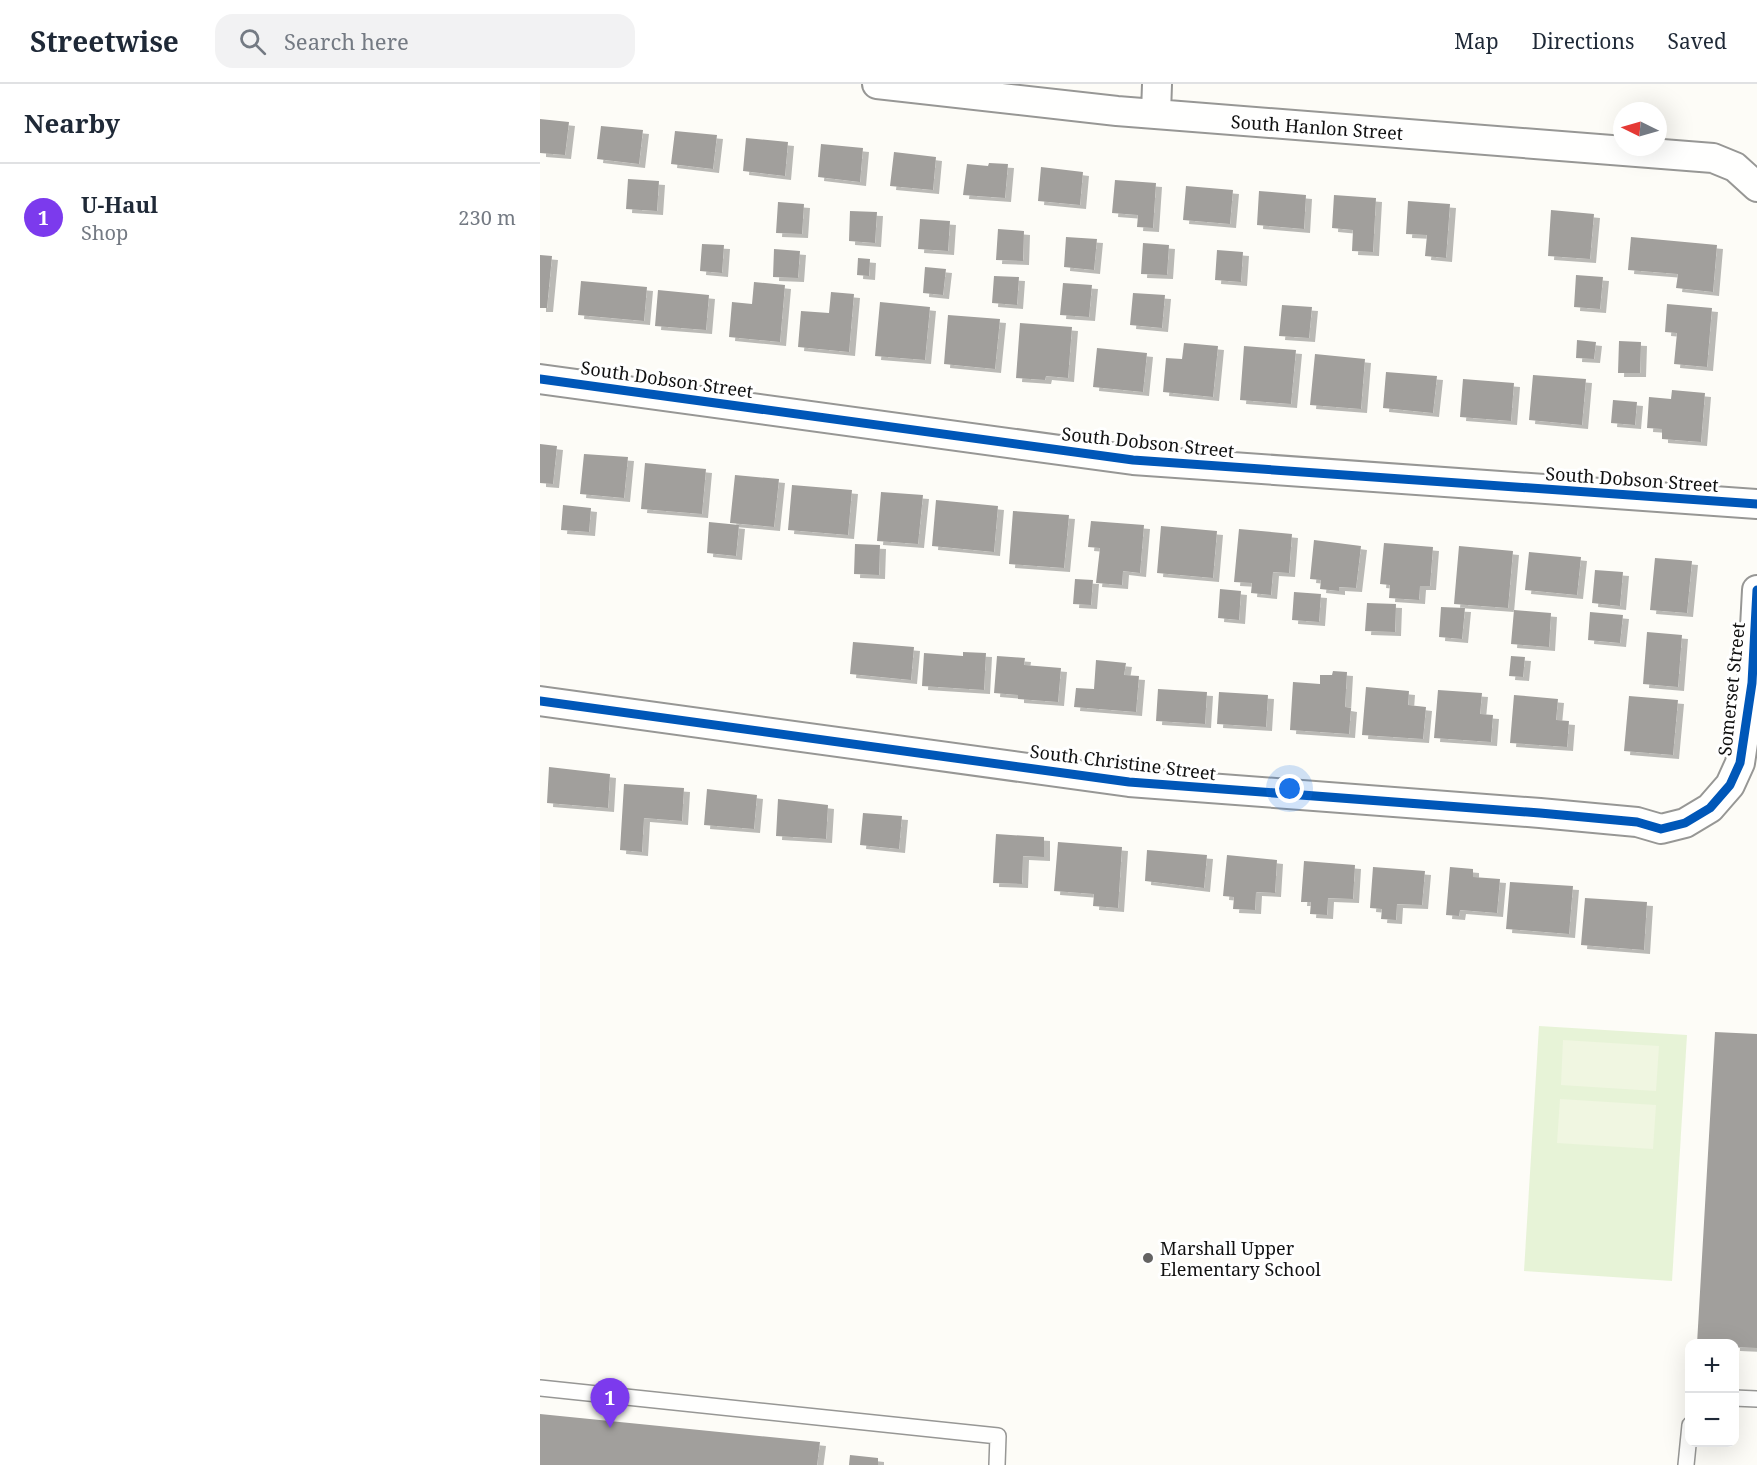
<!DOCTYPE html>
<html lang="en">
<head>
<meta charset="utf-8">
<style>
	body { margin:0; font-family:"Noto Serif",serif; background:#f2f2f3; color:#1f2937 }
	.controls { position:absolute; right:18px; bottom:18px; display:grid; overflow:hidden; border-radius:12px; box-shadow:0 6px 24px #0002 }
	.controls button { width:54px; height:54px; display:grid; place-items:center; padding:0; border:0; border-bottom:2px solid #e0e1e3; background:#fff; color:#1f2937; font:30px sans-serif }
	.compass { position:absolute; left:1073px; top:18px; width:54px; height:54px; border-radius:50%; background:#fff; box-shadow:0 6px 24px #0002; rotate:275deg }
	.you { position:absolute; left:750px; top:705px; width:21px; height:21px; margin:-15px; border:4px solid #fff; border-radius:50%; background:#1a73e8; box-shadow:0 0 0 9px #1a73e833 }
	.badge { display:grid; place-items:center; width:39px; height:39px; border-radius:50%; background:#7c3aed; color:#fff; font-size:20px; font-weight:700 }
	.pin { position:absolute; translate:-50% -50px; filter:drop-shadow(0 2px 3px #0008) }
	.pin::after { content:''; position:absolute; top:32px; width:21px; height:18px; background:inherit; clip-path:polygon(0 0,100% 0,50% 100%) }
	.list { margin:0; padding:0; list-style:none }
	h2 { display:flex; justify-content:space-between; align-items:center; height:78px; margin:0; padding:0 24px; font-size:26px }
	h2 small { font-size:20px; font-weight:400; color:#747a83 }
	.list li { display:grid; grid-template-columns:39px 1fr auto; gap:18px; align-items:center; box-sizing:border-box; height:108px; padding:0 24px; border-top:2px solid #e0e1e3 }
	.list b { display:block; font-size:22px; white-space:nowrap }
	.list p { margin:0; font-size:20px; white-space:nowrap; color:#747a83 }
	.list em { font-size:20px; font-style:normal; color:#747a83 }
	.icon { flex:none; width:33px; height:33px; fill:none; stroke:currentColor; stroke-width:2; stroke-linecap:round; stroke-linejoin:round }
	.map { position:relative; flex:none; width:1217px; height:1381px; overflow:hidden }
	header { display:flex; align-items:center; gap:36px; box-sizing:border-box; height:84px; padding:0 30px; background:#fff; border-bottom:2px solid #e0e1e3 }
	header strong { font-size:28px }
	nav { display:flex; gap:33px; margin-inline-start:auto; font-size:21px }
	.search { width:420px; height:54px; background:#f2f2f3; display:flex; align-items:center; gap:15px; box-sizing:border-box; padding:0 21px; border-radius:18px; color:#747a83; font-size:22px }
	main { display:flex }
	aside { flex:1; background:#fff }
	.map>svg:first-child { display:block }
</style>
</head>
<body>
<header>
<strong>Streetwise</strong>
<div class="search"><svg class="icon" aria-label="search" viewBox="0 0 24 24"><circle cx="10" cy="10" r="6"/><path d="M15 15l6 6"/></svg>Search here</div>
<nav><a>Map</a><a>Directions</a><a>Saved</a></nav>
</header>
<main>
<aside>
<h2>Nearby<small></small></h2>
<ul class="list">
<li><span class="badge">1</span><div><b>U-Haul</b><p>Shop</p></div><em>230 m</em></li>
</ul>
</aside>
<div class="map">
<svg width="1217" height="1381" viewBox="0 0 1217 1381">
	<defs>
		<filter id="shadow"><feDropShadow dx="6" dy="4" stdDeviation="0" flood-color="#0004"/></filter>
	</defs>
	<rect width="100%" height="100%" fill="#fdfcf7"/>
	<!-- green -->
	<path fill="#e7f3d7" d="M999,942L1147,951L1132,1197L984,1187Z"/>
	<!-- pitch -->
	<path fill="#f0f6e1" d="M1023,956L1119,962L1116,1007L1021,1001Z
		M1020,1015L1116,1021L1113,1065L1017,1059Z"/>
	<!-- building -->
	<path fill="#a19f9c" filter="url(#shadow)" d="M0,35L29,38L25,71L0,69Z
		M61,42L103,46L99,80L57,75Z
		M135,47L177,51L173,85L131,80Z
		M206,54L248,58L245,92L203,87Z
		M281,60L323,64L320,98L278,93Z
		M354,68L396,73L393,106L350,102Z
		M449,79L468,80L465,114L423,111L427,80L448,82Z
		M501,83L543,88L540,121L498,117Z
		M88,95L119,97L117,127L86,125Z
		M575,96L616,99L613,144L597,143L598,131L572,129Z
		M646,102L693,106L690,140L643,136Z
		M719,107L766,111L764,145L717,141Z
		M794,111L836,114L833,168L812,167L813,146L792,144Z
		M868,117L910,120L906,174L885,172L887,151L866,150Z
		M238,118L264,120L262,150L236,149Z
		M1011,126L1054,130L1050,175L1008,172Z
		M310,127L337,128L335,159L309,157Z
		M380,135L410,137L408,167L378,165Z
		M458,145L484,147L483,177L456,176Z
		M526,153L557,155L554,186L524,183Z
		M1091,153L1177,161L1173,208L1136,204L1138,190L1088,186Z
		M603,159L629,161L627,191L601,190Z
		M162,160L184,161L182,189L160,187Z
		M234,165L260,167L258,194L233,193Z
		M677,166L703,168L701,198L675,196Z
		M0,171L12,172L7,224H0Z
		M318,174L330,175L329,192L317,191Z
		M385,183L406,185L403,211L383,209Z
		M1036,191L1063,193L1060,225L1034,223Z
		M454,192L479,193L477,221L452,219Z
		M41,197L107,203L104,237L38,231Z
		M214,198L245,201L240,258L189,253L192,218L212,220Z
		M523,199L552,201L549,233L520,231Z
		M118,206L169,211L166,246L115,242Z
		M291,208L314,210L309,268L258,263L261,227L289,229Z
		M593,209L625,211L622,244L590,241Z
		M340,218L390,223L385,276L335,272Z
		M1127,220L1172,224L1167,283L1134,280L1137,249L1125,248Z
		M742,221L772,223L769,254L739,252Z
		M408,231L460,235L455,285L404,280Z
		M480,239L532,243L528,294L506,292L505,296L476,294Z
		M1037,256L1056,258L1054,275L1036,274Z
		M1079,257L1101,258L1100,289H1078Z
		M644,259L678,262L673,313L623,308L626,274L642,275Z
		M704,262L756,266L751,320L700,316Z
		M557,264L607,269L603,308L553,303Z
		M775,270L825,275L821,325L770,321Z
		M846,288L897,292L893,329L843,324Z
		M993,291L1046,295L1042,341L989,336Z
		M923,295L974,299L971,337L920,333Z
		M1132,306L1165,309L1161,358L1122,355V345L1107,344L1109,313L1131,315Z
		M1073,316L1097,318L1095,341L1071,339Z
		M0,360L17,362L13,400L0,399Z
		M44,370L88,373L84,414L40,410Z
		M105,379L166,385L162,430L101,425Z
		M195,391L239,395L234,443L190,439Z
		M252,401L312,406L308,451L248,446Z
		M341,408L383,411L378,460L337,457Z
		M396,416L458,422L454,468L392,462Z
		M23,421L51,424L49,448L21,446Z
		M473,427L529,431L524,484L469,480Z
		M551,437L604,441L600,489L583,487L582,501L556,499L560,464L548,463Z
		M169,438L199,441L196,472L167,469Z
		M621,442L677,447L673,494L617,489Z
		M699,445L752,450L749,489L733,488L731,511L711,509L712,499L694,498Z
		M774,456L821,462L816,504L799,503V507L780,505L781,496L770,495Z
		M844,459L893,463L890,502H880L879,516L849,514L850,501L840,500Z
		M315,460L340,461L339,491L314,490Z
		M919,462L973,467L968,524L914,520Z
		M989,468L1041,473L1037,511L985,506Z
		M1115,474L1152,477L1147,529L1110,526Z
		M1055,486L1083,488L1080,522L1052,519Z
		M535,495L553,496L551,521L533,520Z
		M680,505L701,507L699,536L678,534Z
		M754,508L781,510L779,538L752,536Z
		M827,519L856,520L855,548L825,547Z
		M901,523L925,524L922,555L899,553Z
		M974,526L1011,529L1009,563L971,560Z
		M1050,528L1083,531L1080,559L1048,556Z
		M1107,548L1142,551L1138,603L1103,600Z
		M313,558L374,563L371,596L310,590Z
		M423,568L446,569L444,606L382,602L384,569L423,572Z
		M457,572L485,574L484,581L521,584L518,618L478,615V611L454,609Z
		M971,572L985,573L983,593L969,592Z
		M556,576L586,579L584,591L599,592L596,628L534,623L536,604L554,605Z
		M793,587L807,588L805,623L811,624L809,650L750,646L753,598L780,600V591H792Z
		M826,603L869,607L868,621L886,623L883,655L822,651Z
		M618,605L667,608L665,640L616,637Z
		M898,606L942,609L940,630L953,631L951,658L894,654Z
		M679,608L728,611L726,643L677,640Z
		M974,611L1018,615L1016,636L1029,637L1027,663L970,659Z
		M1089,612L1138,616L1133,671L1084,667Z
		M9,683L70,690L68,724L7,719Z
		M84,700L144,704L142,737L104,734L102,768L80,766Z
		M167,705L217,711L214,745L164,741Z
		M238,715L288,721L286,755L236,752Z
		M323,729L362,732L359,765L320,761Z
		M456,750L504,753V773L483,772L482,800L453,799Z
		M518,758L582,763L578,824L553,822L554,810L514,807Z
		M607,766L667,771L664,804L605,797Z
		M687,771L737,776L735,809L716,808L715,826L693,825L694,813L683,812Z
		M764,777L815,781L813,815L788,814L787,831L770,830L771,818H761Z
		M833,783L885,787L882,821L857,820L856,836L841,835L842,825L830,824Z
		M910,783L933,785V793L960,795L957,829L920,826L919,832L906,831Z
		M970,798L1033,802L1029,850L966,845Z
		M1045,814L1107,818L1104,866L1041,861Z
		M1175,948L1217,950V1264L1194,1263V1260H1157Z
		M0,1330L280,1358L277,1381H0Z
		M310,1371L338,1374V1381H309Z"/>
	<g fill="none" stroke-linecap="round" stroke-linejoin="round">
		<defs>
			<path id="service" d="M0,1304L458,1352L457,1381
				M1194,1314L1217,1315
				M1146,1381L1150,1341"/>
			<path id="minor" d="M337,0L577,27L1173,74L1195,83L1217,103
				M616,30L617,0
				M0,295L593,376L1217,420
				M0,617L589,698L1000,729L1097,738L1121,745L1145,739L1170,724L1190,701L1200,679L1212,599L1217,506"/>
		</defs>
		<!-- service casing -->
		<use href="#service" stroke="#979795" stroke-width="18"/>
		<!-- minor casing -->
		<use href="#minor" stroke="#979795" stroke-width="32"/>
		<!-- service -->
		<use href="#service" stroke="#fffffe" stroke-width="15"/>
		<!-- minor -->
		<use href="#minor" stroke="#fffffe" stroke-width="28"/>
		<defs>
			<path id="cycleway" d="M0,295L593,376L1217,420
				M0,617L589,698L1000,729L1097,738L1121,745L1145,739L1170,724L1190,701L1200,679L1212,599L1217,506"/>
		</defs>
		<!-- cycleway casing -->
		<use href="#cycleway" stroke="#fff" stroke-width="13"/>
		<!-- cycleway -->
		<use href="#cycleway" stroke="#0057b8" stroke-width="9"/>
	</g>
	<!-- markers -->
	<circle fill="#646362" stroke="#fff" stroke-width="2" cx="608" cy="1174" r="6"/>
	<g text-anchor="middle" dominant-baseline="central" stroke-width="6" stroke-linejoin="round" paint-order="stroke">
		<!-- street labels -->
		<g font-size="18" fill="#111" stroke="#fff">
			<text transform="translate(777 43) rotate(4)">South Hanlon Street</text>
			<text transform="translate(127 295) rotate(8)">South Dobson Street</text>
			<text transform="translate(608 358) rotate(6)">South Dobson Street</text>
			<text transform="translate(1092 395) rotate(4)">South Dobson Street</text>
			<text transform="translate(1191 605) rotate(-84)">Somerset Street</text>
			<text transform="translate(583 678) rotate(7)">South Christine Street</text>
		</g>
		<!-- poi labels -->
		<g font-size="18" fill="#111" stroke="#fff" text-anchor="start">
			<text x="620" y="1164">Marshall Upper<tspan x="620" dy="21">Elementary School</tspan></text>
		</g>
	</g>
</svg>
<div class="controls">
<button>+</button>
<button>−</button>
</div>
<svg class="compass" viewBox="-18 -18 36 36"><path d="M0-13l5 13h-10z" fill="#e53935"/><path d="M0 13l5-13h-10z" fill="#747a83"/></svg>
<div class="you"></div>
<div class="pin badge" style="left:70px;top:1344px">1</div>
</div>
</main>
</body>
</html>
